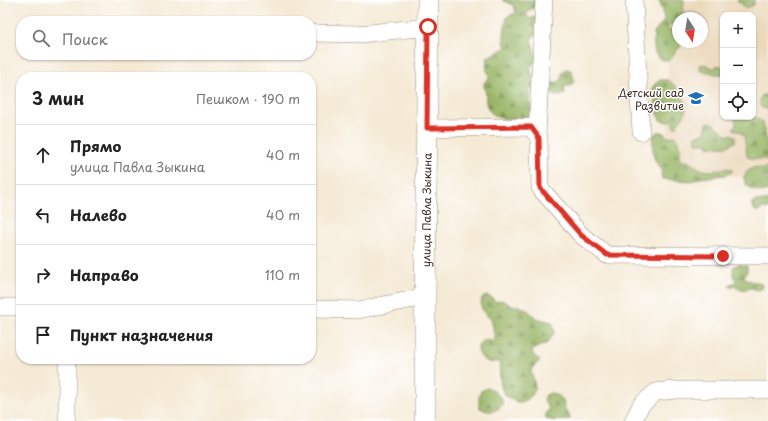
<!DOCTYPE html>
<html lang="ru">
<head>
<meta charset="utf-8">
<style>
	body { margin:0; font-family:"Playpen Sans",sans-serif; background:#f2f2f2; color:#222 }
	.controls { position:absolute; right:12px; top:12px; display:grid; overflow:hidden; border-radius:8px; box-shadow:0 1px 3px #0004 }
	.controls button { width:36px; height:36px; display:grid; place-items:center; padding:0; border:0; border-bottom:1px solid #e0e0e0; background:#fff; color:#222; font:20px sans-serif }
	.compass { position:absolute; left:672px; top:12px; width:36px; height:36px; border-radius:50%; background:#fff; box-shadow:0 1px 3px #0004; rotate:168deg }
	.stop { position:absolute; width:12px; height:12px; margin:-9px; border:3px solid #d93025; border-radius:50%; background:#fff }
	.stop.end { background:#d93025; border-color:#fff; box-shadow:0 1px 4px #0008 }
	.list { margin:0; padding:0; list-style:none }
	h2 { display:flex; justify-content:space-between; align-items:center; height:52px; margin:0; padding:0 16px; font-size:17px }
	h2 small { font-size:13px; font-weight:400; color:#767676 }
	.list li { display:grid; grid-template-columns:26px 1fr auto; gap:12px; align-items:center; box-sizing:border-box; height:60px; padding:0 16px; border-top:1px solid #e0e0e0 }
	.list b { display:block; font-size:15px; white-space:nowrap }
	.list p { margin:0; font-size:13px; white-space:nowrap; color:#767676 }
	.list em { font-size:13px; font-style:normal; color:#767676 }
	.icon { flex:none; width:22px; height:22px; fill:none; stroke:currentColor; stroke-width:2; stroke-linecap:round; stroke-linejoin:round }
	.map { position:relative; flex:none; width:768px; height:421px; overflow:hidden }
	.search { position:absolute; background:#fff; box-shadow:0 1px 3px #0004; left:16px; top:16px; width:300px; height:44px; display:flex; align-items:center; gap:10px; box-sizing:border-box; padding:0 14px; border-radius:16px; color:#767676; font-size:15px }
	.panel { position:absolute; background:#fff; box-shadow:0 1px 3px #0004; left:16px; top:72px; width:300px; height:292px; border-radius:16px }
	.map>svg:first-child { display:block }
</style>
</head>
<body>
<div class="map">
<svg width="768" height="421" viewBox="0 0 768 421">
	<defs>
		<pattern id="forest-firs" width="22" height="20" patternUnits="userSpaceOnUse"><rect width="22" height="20" fill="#9ab668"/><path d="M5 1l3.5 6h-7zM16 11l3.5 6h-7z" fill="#7f9455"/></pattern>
	</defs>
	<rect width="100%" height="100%" fill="#fff"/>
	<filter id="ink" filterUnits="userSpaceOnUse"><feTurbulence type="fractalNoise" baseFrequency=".025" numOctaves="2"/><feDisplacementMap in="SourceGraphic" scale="8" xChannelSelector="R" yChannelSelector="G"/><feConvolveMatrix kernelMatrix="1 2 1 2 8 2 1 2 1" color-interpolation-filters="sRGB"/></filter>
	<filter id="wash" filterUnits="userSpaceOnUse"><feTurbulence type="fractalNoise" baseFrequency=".012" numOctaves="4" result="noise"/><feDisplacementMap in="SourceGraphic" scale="16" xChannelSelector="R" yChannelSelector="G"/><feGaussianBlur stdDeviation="0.9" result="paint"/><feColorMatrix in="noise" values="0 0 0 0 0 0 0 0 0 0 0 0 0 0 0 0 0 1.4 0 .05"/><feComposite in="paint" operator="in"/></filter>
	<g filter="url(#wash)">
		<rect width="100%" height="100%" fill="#f5ead5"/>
		<!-- built -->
		<path fill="#ebd8ba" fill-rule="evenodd" d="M667,0H768V176H669ZM723,15H753V117H723ZM678,18H702V42H678Z"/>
		<!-- forest -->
		<path fill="url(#forest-firs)" stroke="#6a7043" d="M502,0H537L536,7L527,11V16L530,19L534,17L538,21L536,34L531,39L537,60L530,67L535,85L530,90L531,115L523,120L517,117C507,121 491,118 487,106C485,102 486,97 486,93C485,89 484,87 484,83L490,76C485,69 486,65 488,57L506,48C502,38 505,28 507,17L516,13L514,6Z
			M659,0H684L683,12L680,18H678L676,23L667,27L668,30L675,31L678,38V42L681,43L680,48L676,50L672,58L668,61C651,58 654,47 654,32L664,21L663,11Z
			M737,0H754V5L746,8Z
			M704,64L712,68H716L717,65L723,67V75L721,76L710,72H704L700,70V65Z
			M566,69L571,70L574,81L571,86H566L564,87L565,93L563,95L557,96L552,94L550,89L552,83L559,82L561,80L562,72Z
			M660,80H668C681,90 696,108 678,122L677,127H674L672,120L668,122L660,120C657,114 657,110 656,104C653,92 647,89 660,80Z
			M762,95H768V109L762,108L760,105V99Z
			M753,116L763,122C765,134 768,149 768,161C761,157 753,161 747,156L744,135L739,131H735L733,128L736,125L735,117H753Z
			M711,122L728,136L731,134L735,136V142C724,150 720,144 708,147L707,143H696V136L705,132L707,123Z
			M658,132H662L668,137L676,136L680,147V159L683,161H688C695,166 703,172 711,171C718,170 724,167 731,169L733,171L725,175L699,178L691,181L662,179L661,174L662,170C652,160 652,149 653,136Z
			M755,167L764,169L768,167V190C757,194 744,189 744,176L749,170Z
			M755,201H768V209L762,208L760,211H755L751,203Z
			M739,264L747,266V271L744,277C748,281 753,282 758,282L763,286L762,289L758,290L751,288L740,290L735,285L732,287L728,286L730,284L736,282V280L733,276V267Z
			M487,296L492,298L496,302L501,300L506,302L511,306H519L526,309L536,318L552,322L555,332L547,343L532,350L533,354L540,361L535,365L531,370C531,376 537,384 534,391C533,395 526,402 521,402C517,403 515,401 512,400C497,393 501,375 499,361C495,362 492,363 489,362C477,358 473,343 487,339L493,342L495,338C493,333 494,328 492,323C490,313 478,315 482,298Z
			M487,388L492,389L502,399V405C495,413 488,413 479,407V396L481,391Z
			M551,393L560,397L563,400L564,407L570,417V419C563,421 554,421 547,419L545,414L549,409L544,400L546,395Z"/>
	</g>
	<g filter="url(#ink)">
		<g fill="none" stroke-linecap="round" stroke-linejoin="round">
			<defs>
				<path id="minor" d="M634,0L641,132
					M311,33L360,34L428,27
					M427,128L531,127L539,138L540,188L581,235L607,255L768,256
					M537,134L544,0
					M0,307H21
					M311,309L358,310L425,297
					M67,361V421
					M633,421L641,405L656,392L675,390H768"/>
				<g id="major">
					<path id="s1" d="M425,421V297L428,0"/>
				</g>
			</defs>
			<!-- minor casing -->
			<use href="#minor" stroke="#988a7a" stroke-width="18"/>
			<!-- major casing -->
			<use href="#major" stroke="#988a7a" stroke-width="22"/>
			<!-- minor -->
			<use href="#minor" stroke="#fff" stroke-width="17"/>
			<!-- major -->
			<use href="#major" stroke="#fff" stroke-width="21"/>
		</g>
	</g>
	<g fill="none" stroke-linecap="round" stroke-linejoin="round" filter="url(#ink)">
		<!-- route -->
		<path stroke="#d93025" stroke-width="5" d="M428,27L427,128L531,127L539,138L540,188L581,235L607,255L723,256"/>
	</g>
	<!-- icons -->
	<defs>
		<symbol id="school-bare" viewBox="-9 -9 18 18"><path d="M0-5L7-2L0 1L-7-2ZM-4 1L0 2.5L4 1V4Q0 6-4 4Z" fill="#1f6fb2" stroke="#fff" stroke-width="2.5" paint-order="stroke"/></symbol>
	</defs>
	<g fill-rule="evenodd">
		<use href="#school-bare" x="685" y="87" width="22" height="22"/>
	</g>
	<g text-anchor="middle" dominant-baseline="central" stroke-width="3" stroke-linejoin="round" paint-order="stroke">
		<!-- poi labels -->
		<g font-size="11" fill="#3b2a1e" stroke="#fff" text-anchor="end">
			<text x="684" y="92">Детский сад<tspan x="684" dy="13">Развитие</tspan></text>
		</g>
		<!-- street labels -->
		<g font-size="11" fill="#3b2a1e" stroke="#fff">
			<text stroke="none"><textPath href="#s1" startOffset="211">улица Павла Зыкина</textPath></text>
		</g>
	</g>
</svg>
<div class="controls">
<button>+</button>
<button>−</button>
<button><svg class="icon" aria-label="locate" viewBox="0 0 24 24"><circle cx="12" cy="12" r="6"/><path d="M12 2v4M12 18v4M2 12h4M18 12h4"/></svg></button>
</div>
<svg class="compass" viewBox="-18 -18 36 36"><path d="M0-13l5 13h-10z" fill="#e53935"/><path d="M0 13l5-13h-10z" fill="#767676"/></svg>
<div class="stop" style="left:428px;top:27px"></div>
<div class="stop end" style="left:723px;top:256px"></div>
<div class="search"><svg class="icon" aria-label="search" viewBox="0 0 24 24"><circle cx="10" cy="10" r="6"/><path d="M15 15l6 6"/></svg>Поиск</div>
<section class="panel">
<h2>3 мин<small>Пешком · 190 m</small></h2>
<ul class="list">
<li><svg class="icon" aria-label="ahead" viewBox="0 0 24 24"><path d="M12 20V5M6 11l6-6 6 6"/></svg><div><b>Прямо</b><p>улица Павла Зыкина</p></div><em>40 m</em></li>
<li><svg class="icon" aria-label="left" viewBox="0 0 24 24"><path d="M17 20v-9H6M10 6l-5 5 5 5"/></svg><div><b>Налево</b></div><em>40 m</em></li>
<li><svg class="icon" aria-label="right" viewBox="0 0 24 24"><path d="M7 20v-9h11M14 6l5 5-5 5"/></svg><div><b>Направо</b></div><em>110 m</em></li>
<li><svg class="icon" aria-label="arrive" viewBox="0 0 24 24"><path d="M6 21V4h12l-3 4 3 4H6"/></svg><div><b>Пункт назначения</b></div></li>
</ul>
</section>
</div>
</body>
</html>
